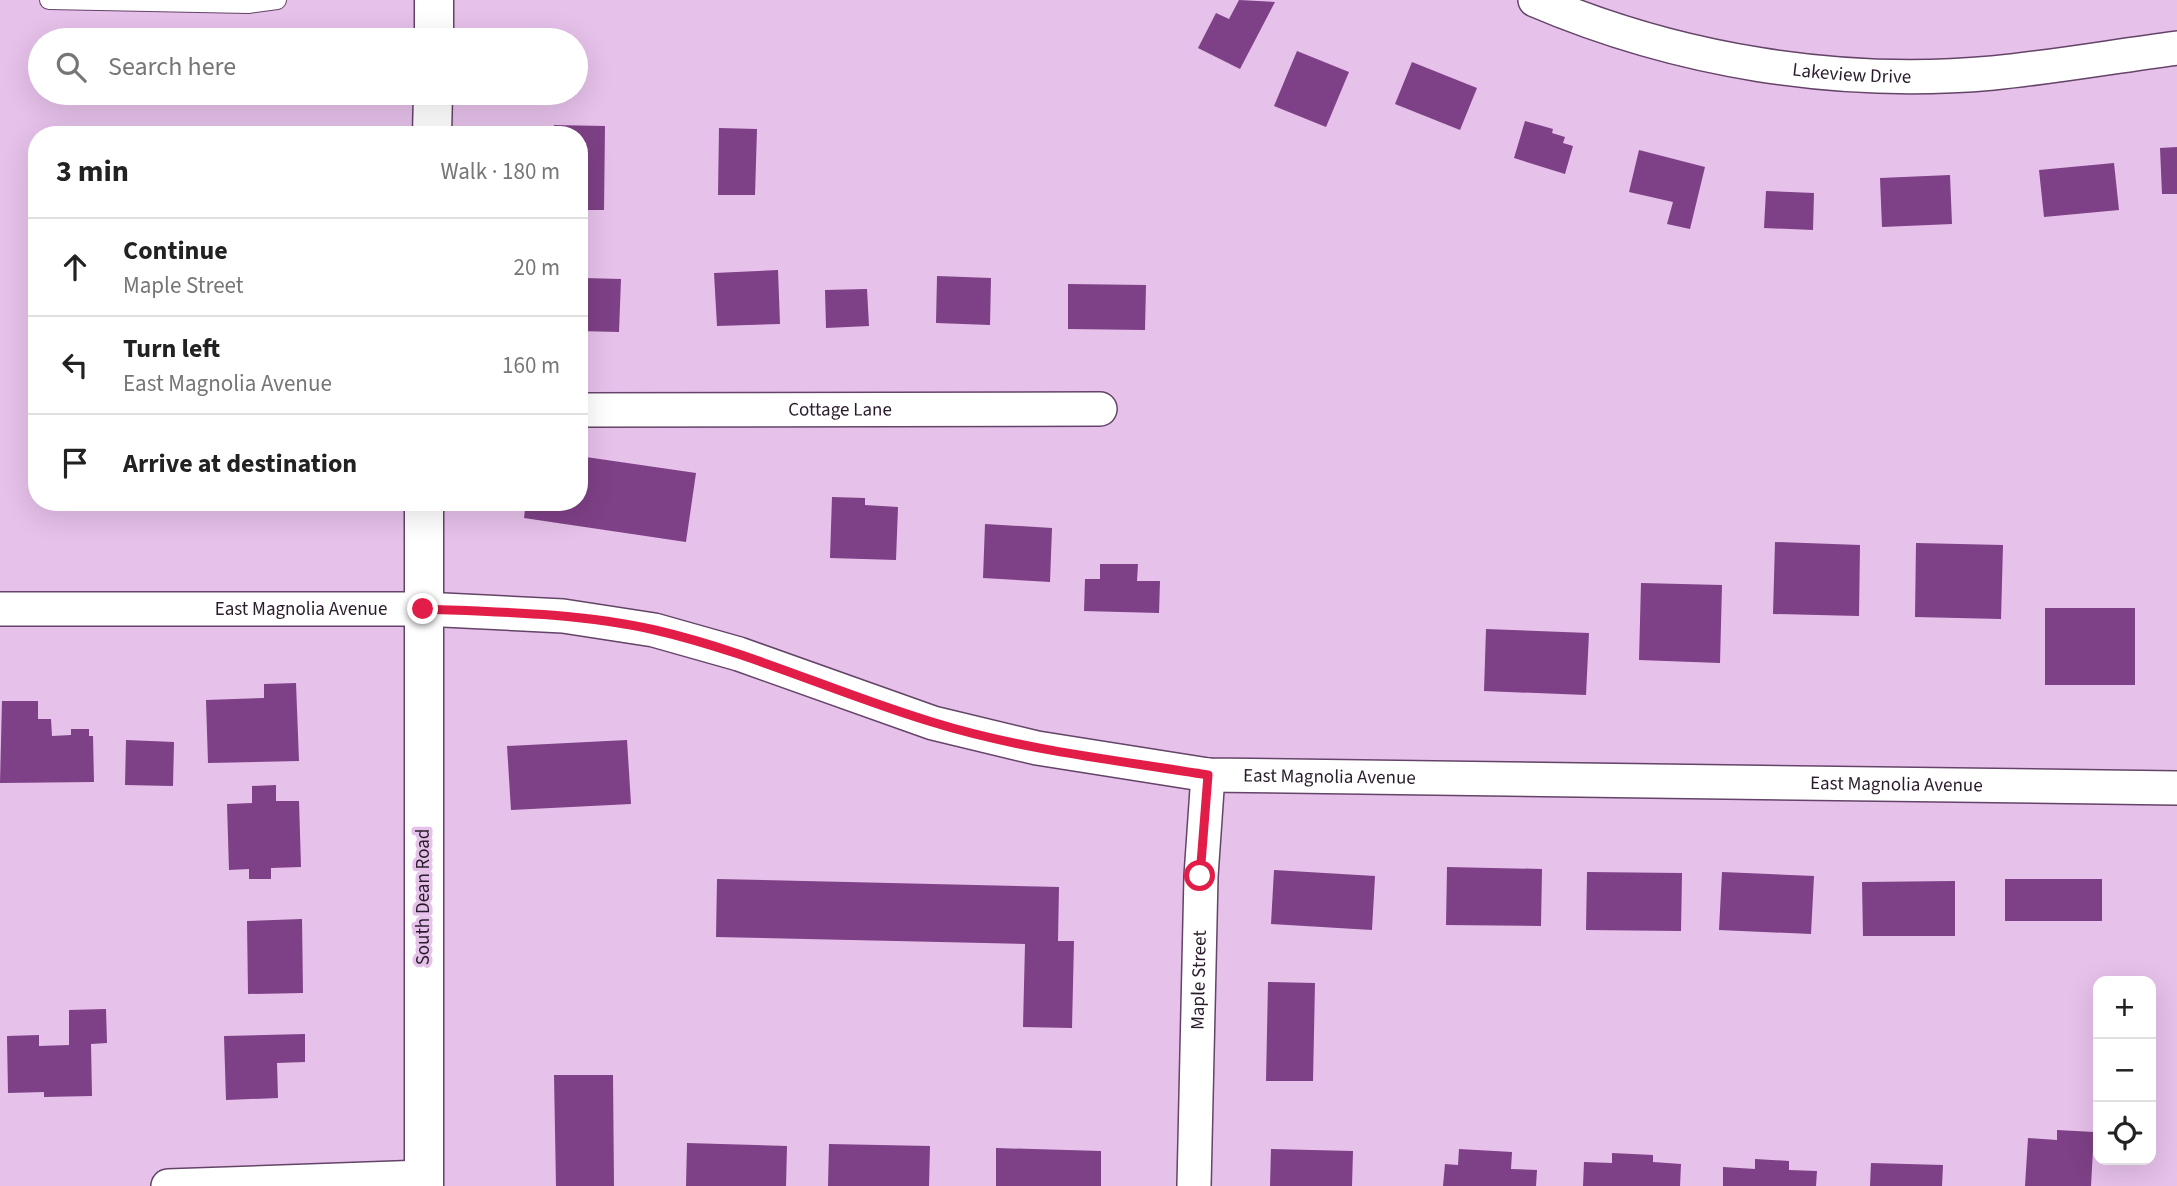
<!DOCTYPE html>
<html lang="en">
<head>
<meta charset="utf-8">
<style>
	body { margin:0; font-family:"Source Sans 3",sans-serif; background:#f6f6f6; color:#222 }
	.controls { position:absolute; right:21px; bottom:21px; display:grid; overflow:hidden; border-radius:14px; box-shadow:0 7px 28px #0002 }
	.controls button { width:63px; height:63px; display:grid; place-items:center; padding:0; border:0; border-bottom:2px solid #e0e0e0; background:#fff; color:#222; font:35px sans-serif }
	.stop { position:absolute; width:21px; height:21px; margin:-16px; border:5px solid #e11d48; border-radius:50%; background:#fff }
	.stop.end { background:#e11d48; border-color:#fff; box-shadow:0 2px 7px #0008 }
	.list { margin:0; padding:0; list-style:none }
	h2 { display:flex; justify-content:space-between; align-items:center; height:91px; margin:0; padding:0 28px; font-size:30px }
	h2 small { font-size:23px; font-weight:400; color:#767676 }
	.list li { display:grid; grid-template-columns:46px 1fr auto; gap:21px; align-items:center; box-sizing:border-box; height:98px; padding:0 28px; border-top:2px solid #e0e0e0 }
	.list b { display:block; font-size:26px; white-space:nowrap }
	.list p { margin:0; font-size:23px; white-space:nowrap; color:#767676 }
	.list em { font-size:23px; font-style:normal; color:#767676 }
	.icon { flex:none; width:38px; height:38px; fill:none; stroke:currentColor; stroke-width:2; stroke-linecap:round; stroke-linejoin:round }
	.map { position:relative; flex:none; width:2177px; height:1186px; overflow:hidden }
	.search { position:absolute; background:#fff; box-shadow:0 7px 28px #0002; left:28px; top:28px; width:560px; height:77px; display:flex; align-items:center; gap:18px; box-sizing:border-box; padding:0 24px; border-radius:38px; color:#767676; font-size:26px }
	.panel { position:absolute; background:#fff; box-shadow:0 7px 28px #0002; left:28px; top:126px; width:560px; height:385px; border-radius:28px }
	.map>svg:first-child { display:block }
</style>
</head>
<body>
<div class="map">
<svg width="2177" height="1186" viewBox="0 0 2177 1186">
	<rect width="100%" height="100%" fill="#e6c1ea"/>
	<!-- building -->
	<path fill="#7e4086" d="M1239,0L1275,2L1240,69L1198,48L1216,13L1229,19Z
		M1297,51L1349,72L1326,127L1274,106Z
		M1412,62L1477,88L1460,130L1395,104Z
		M1525,121L1553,129L1552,133L1565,137L1563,143L1573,146L1565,174L1514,158Z
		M554,125L605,126L604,210H579V135H554Z
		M719,128L757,129L755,195H718Z
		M2177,147V194H2162L2160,148Z
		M1639,150L1705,167L1690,229L1667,224L1673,202L1629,192Z
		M2114,163L2119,210L2044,217L2039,170Z
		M1950,175L1952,224L1882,227L1880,178Z
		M1766,191L1814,193L1813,230L1764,228Z
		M579,268H585L584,278L621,279L619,332L579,331Z
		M778,270L780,324L717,326L714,273Z
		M937,276L991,278L990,325L936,323Z
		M1068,284L1146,285L1145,330L1068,329Z
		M867,289L869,326L826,328L825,290Z
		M579,456L696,473L686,542L524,518L526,502H579Z
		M832,497L865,498V505L898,507L896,560L830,558Z
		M985,524L1052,528L1050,582L983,578Z
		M1775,542L1860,545L1859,616L1773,614Z
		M1916,543L2003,545L2001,619L1915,617Z
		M1100,564H1138L1137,581H1160L1159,613L1084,611L1085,579H1100Z
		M1641,583L1722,585L1720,663L1639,660Z
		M2045,608H2135V685H2045Z
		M1486,629L1589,633L1586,695L1484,691Z
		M296,683L299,761L208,763L206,700L264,698V684Z
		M2,701H38V719H51L52,736L71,735V729H89V736H93L94,782L0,783Z
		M126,740L174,742L173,786L125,785Z
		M627,740L631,804L511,810L507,746Z
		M276,785V801H299L301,867L271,868V879H249V869L229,870L227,804L252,803V786Z
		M1447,867L1542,869L1541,926L1446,925Z
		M1274,870L1375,876L1372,930L1271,924Z
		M1587,872L1682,873L1681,931L1586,930Z
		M1722,872L1814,876L1811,934L1719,930Z
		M717,879L1059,887L1058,941H1074L1072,1028L1023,1027L1025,944L716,937Z
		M2005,879H2102V921H2005Z
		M1955,881V936H1863L1862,882Z
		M302,919L303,993L248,994L247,921Z
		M1268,982L1315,983L1313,1081H1266Z
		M106,1009L107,1043L91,1044L92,1096L44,1097V1092L8,1093L7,1036L39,1035V1046L69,1045V1010Z
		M305,1034V1062L277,1063L278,1098L226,1100L224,1036Z
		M554,1075H613L614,1186H556Z
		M2057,1130L2094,1132L2091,1186H2025L2028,1138L2057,1140Z
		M687,1143L787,1146L786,1186H686Z
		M829,1144L930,1146L929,1186H828Z
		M996,1148L1101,1151V1186H996Z
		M1271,1149L1353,1151L1352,1186H1270Z
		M1459,1149L1512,1152L1511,1169L1537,1170L1536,1186H1443L1445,1164L1458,1165Z
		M1612,1153L1653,1155V1162L1681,1164L1680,1186H1583L1584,1162L1612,1163Z
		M1755,1159L1789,1161V1170L1817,1171L1816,1186H1723V1167L1755,1169Z
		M1871,1163L1943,1165L1942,1186H1870Z"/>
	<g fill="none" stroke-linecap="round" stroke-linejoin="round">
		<defs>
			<path id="service" d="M49,0L248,4L277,0"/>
			<g id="minor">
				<path id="s1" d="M1535,0C1678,61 1838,87 1993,73C2054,67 2116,56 2177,48"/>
				<path id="s2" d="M579,410L1100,409"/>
				<path id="s3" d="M0,609H423L563,616L654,630L739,654L933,723L1037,748L1208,775L2177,788"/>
				<path d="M168,1186L424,1177"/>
				<path id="s4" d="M1194,1186L1201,876L1208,775"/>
			</g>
			<path id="tertiary" d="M434,40V0
				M432,135L433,93
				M424,1186V502"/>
		</defs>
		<!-- service casing -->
		<use href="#service" stroke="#644468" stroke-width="20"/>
		<!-- minor casing -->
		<use href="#minor" stroke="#644468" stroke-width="36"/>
		<!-- tertiary casing -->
		<use href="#tertiary" stroke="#644468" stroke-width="41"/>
		<!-- service -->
		<use href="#service" stroke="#fff" stroke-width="18"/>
		<!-- minor -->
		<use href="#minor" stroke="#fff" stroke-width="33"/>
		<!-- tertiary -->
		<use href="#tertiary" stroke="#fff" stroke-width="38"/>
	</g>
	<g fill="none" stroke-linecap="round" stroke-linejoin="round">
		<!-- route -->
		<path stroke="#e11d48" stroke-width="9" d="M423,609C500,612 580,613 655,630C750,652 839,694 932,722C1022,750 1116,760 1208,775L1200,876"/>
	</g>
	<g text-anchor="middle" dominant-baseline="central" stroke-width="7" stroke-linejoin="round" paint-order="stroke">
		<!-- street labels -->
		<g font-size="19" fill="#291b2b" stroke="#e6c1ea">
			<text stroke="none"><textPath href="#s1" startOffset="327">Lakeview Drive</textPath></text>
			<text stroke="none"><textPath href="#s2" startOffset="261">Cottage Lane</textPath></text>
			<text stroke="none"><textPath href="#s3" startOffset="301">East Magnolia Avenue</textPath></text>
			<text stroke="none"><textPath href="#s3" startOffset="1351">East Magnolia Avenue</textPath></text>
			<text stroke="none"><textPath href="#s3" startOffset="1918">East Magnolia Avenue</textPath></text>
			<text transform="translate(423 897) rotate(-90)">South Dean Road</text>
			<text stroke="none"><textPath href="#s4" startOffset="206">Maple Street</textPath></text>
		</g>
	</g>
</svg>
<div class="controls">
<button>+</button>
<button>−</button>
<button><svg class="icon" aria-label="locate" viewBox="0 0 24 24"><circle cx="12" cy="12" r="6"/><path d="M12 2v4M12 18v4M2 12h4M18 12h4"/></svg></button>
</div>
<div class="stop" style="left:1200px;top:876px"></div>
<div class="stop end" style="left:423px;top:609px"></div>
<div class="search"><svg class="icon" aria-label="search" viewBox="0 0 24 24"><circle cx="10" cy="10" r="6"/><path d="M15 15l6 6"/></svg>Search here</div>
<section class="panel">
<h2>3 min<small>Walk · 180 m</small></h2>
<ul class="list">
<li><svg class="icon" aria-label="ahead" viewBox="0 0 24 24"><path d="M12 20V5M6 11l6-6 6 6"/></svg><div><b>Continue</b><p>Maple Street</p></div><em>20 m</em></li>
<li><svg class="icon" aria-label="left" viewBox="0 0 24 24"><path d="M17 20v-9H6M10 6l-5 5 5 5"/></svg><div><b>Turn left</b><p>East Magnolia Avenue</p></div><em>160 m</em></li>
<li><svg class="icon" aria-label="arrive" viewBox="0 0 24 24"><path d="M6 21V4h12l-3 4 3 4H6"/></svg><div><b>Arrive at destination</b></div></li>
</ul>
</section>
</div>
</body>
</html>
